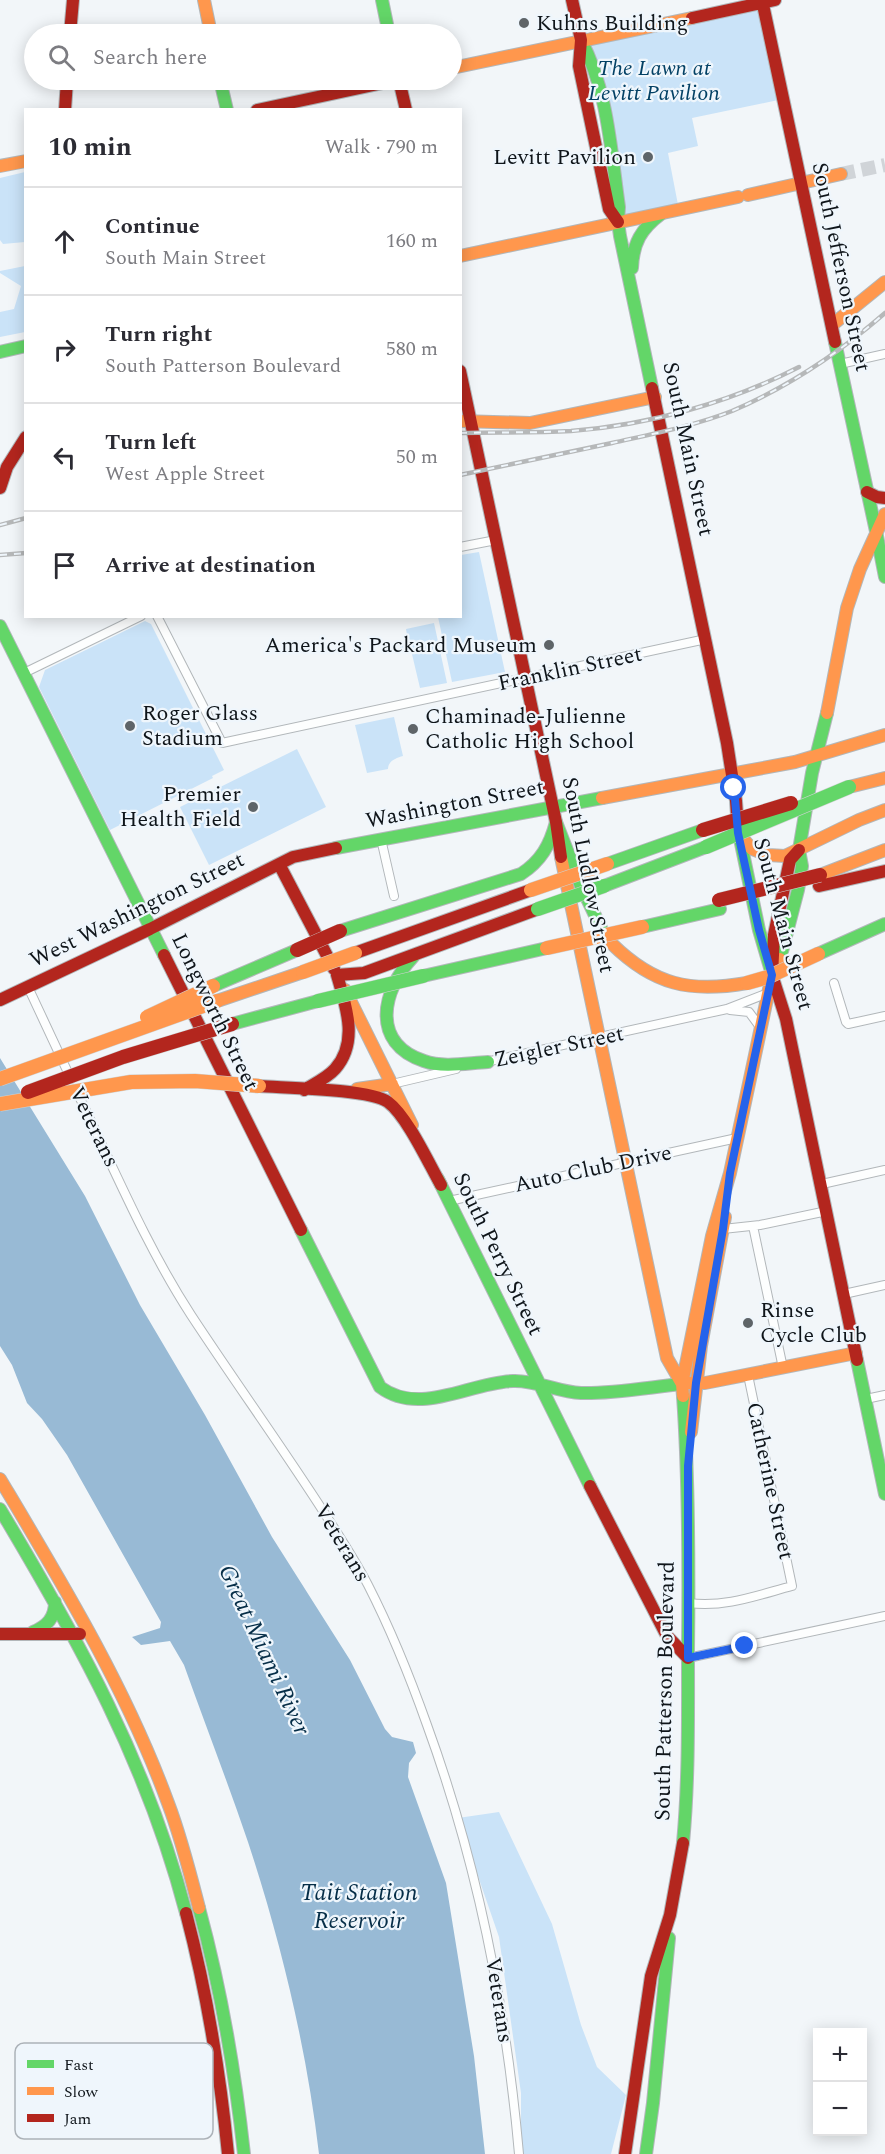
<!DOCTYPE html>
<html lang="en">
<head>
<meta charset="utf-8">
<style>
	body { margin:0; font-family:Spectral,serif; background:#f7f7f7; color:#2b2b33 }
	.controls { position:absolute; right:18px; bottom:18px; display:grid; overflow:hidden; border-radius:0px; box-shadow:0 3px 15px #0003 }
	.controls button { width:54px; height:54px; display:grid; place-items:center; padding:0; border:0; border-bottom:2px solid #e1e1e2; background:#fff; color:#2b2b33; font:30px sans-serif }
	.stop { position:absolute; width:18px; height:18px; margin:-14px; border:4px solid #2563eb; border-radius:50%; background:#fff }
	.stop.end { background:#2563eb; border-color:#fff; box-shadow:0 2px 6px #0008 }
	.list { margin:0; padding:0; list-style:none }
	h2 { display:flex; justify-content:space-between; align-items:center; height:78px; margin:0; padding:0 24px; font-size:26px }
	h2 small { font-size:20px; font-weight:400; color:#7c7c81 }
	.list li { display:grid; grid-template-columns:39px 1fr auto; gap:18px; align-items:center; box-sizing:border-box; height:108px; padding:0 24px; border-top:2px solid #e1e1e2 }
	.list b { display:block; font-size:22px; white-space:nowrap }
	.list p { margin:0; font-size:20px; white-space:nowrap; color:#7c7c81 }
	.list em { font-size:20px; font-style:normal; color:#7c7c81 }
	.icon { flex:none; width:33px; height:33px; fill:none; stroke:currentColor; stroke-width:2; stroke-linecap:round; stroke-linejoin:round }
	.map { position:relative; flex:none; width:885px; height:2154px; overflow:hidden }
	.search { position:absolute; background:#fff; box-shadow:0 3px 15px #0003; left:24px; top:24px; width:438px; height:66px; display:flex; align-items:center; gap:15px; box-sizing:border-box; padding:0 21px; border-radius:33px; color:#7c7c81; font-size:22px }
	.panel { position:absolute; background:#fff; box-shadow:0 3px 15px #0003; left:24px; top:108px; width:438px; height:510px; border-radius:0px }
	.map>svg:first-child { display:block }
</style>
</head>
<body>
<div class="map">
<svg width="885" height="2154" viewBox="0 0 885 2154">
	<rect width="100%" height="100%" fill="#f2f6f9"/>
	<!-- green -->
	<path fill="#cae3f8" d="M763,3L783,99L692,118L698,146L668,153L679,210L618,222L608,129L581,40Z
		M25,172V242L3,244L0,240V178Z
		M25,266V332L0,337V312L14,309L21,286L0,273V271Z
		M479,552L505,672L452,682L438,617L460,616L461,555Z
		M145,621L151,624L224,770L212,776L213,778L110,830L39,687L45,670Z
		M434,623L447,683L420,688L411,650L401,652L399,643L408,641L406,629Z
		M394,717L403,756C396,758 388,761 388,769L367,773L355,725Z
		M297,749L326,807L209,865L180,807Z
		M499,1812L552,1924L581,2025L597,2067L626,2095L611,2154H521V2093L499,1937L458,1818Z"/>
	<!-- water -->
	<path fill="#98bad5" d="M0,1058L85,1196L140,1305L205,1415L272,1537L350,1660L385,1729L392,1737L413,1742L416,1753L409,1763L408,1777L446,1883L474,2056L485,2154H319C307,2050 281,1942 248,1842C228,1783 205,1724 184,1665L170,1641L141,1645L132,1637L160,1628L161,1622L67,1455L42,1419L27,1403L12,1365L0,1346Z"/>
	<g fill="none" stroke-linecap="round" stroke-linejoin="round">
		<!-- primary-tunnel -->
		<path stroke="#d0d4d8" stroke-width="14" stroke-dasharray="14 7" stroke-linecap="butt" d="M841,174L885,165"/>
		<defs>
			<path id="street" d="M840,364L885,354
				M460,547L496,540
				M157,616L222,743L706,639
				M24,673L141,616
				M381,839L394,896
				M834,983L846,1022L848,1024L885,1016
				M28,987L71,1079
				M730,1010L749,1012L760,1027
				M486,1062L727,1009L768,993
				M392,1084L456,1069
				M76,1090C113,1166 145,1244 191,1315C235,1382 282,1447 325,1514C340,1537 355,1560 368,1585C391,1630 410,1677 427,1725C478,1865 506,2006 519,2154
				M822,1184L885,1170
				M449,1201L737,1138
				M753,1226L783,1368
				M723,1229L760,1225L827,1211
				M844,1294L885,1285
				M866,1399L885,1395
				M689,1603C724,1608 758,1595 792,1586L748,1375
				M688,1658L885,1616"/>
			<path id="fast" d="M382,0L389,34
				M581,40C608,90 611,152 619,207L618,222L620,236L652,388
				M220,80L227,110
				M632,268C633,243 641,229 661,214
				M835,342L877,536
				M0,352L26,346
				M877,536L885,577
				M0,626L164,955
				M556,822L581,886L601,928
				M738,829L759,930L771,971
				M336,848L602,798
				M607,864L703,830
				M604,886L706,847
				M642,927L720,909
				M340,931L521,874C541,861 550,845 556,822
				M818,954L885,924
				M413,957C382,990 370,1043 424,1061C444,1068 467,1063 488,1062
				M780,959L798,890L802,866L799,850L812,773L827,713
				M423,976L547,948
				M213,986L297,950
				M232,1024L318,1001
				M438,1179L590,1486
				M301,1230L380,1387C420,1417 470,1382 513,1381C536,1380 558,1392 581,1393C611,1394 651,1387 682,1384
				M857,1360L885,1494
				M0,1509C79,1641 147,1763 186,1913
				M33,1632C47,1626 55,1618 55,1602
				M683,1843C689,1779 688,1715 688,1651C689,1566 689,1481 683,1396
				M199,1908C221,1989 235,2071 244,2154
				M646,2154L653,2103L669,1938"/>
			<path id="slow" d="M204,0L211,34
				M452,68L692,18
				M0,166L26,161
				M748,195L841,174
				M460,256L738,197
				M832,325L885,282
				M460,421L530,423L655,397
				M827,713L847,608L860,569L885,514
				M849,787L885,778
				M602,798L795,762L885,735
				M738,833L752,849L768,855L785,856L859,820L885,810
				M561,857L667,1358L682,1384
				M820,875L885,850
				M612,944C654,985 690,993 747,983
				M345,990L412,1125
				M217,1001L303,972
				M357,1089L392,1084
				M687,1383H705L856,1353
				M683,1396L682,1384L712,1236L730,1173L772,975L780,959
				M691,1432L701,1346L725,1217
				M0,1479C62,1583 126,1688 168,1803C181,1837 190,1873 199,1908"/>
			<path id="jam" d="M572,0L581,40L579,66L609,209L618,222
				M762,0L835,342
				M692,18L775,0
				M70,34L73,0
				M399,80L406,110
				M65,110L67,80
				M257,110L397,80
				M460,371L556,822L561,857
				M652,388L727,743L736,801L738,829
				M0,488L7,467L26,437
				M867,492L877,497L885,498
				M799,850L790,860L774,935L772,975L786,1019L857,1360
				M279,864L334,969
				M819,886L885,871
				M355,953L531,890
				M164,955L301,1230
				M0,1000L150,929L293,857L336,848
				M259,1086C286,1088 370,1089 388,1102C407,1116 429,1164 441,1185
				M304,1090C314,1084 327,1078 335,1069C359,1042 346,1006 337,975L364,973L538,909
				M590,1486L667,1636L688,1658
				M0,1634H80
				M186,1913C207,1993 220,2072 228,2154
				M625,2154L651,1976L670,1915L683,1843"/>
		</defs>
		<!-- street casing -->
		<use href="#street" stroke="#b2b7ba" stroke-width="10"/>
		<!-- fast casing -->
		<use href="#fast" stroke="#b2b7ba" stroke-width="14"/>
		<!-- slow casing -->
		<use href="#slow" stroke="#b2b7ba" stroke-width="14"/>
		<!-- jam casing -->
		<use href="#jam" stroke="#b2b7ba" stroke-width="14"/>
		<!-- street -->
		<use href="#street" stroke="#fdfefe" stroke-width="8"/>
		<!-- fast -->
		<use href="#fast" stroke="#63d668" stroke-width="12"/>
		<!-- slow -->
		<use href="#slow" stroke="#ff974d" stroke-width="12"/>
		<!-- jam -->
		<use href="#jam" stroke="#b3261e" stroke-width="12"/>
		<defs>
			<path id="rail" d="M460,433C497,432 534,433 571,431C649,425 729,403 799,367
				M460,475C511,464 562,454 612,443C652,434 694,426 732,411C788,387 839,353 885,313
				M0,525L26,518
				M0,555L26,553"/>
		</defs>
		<!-- rail casing -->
		<use href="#rail" stroke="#b6b8b9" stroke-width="4.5"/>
		<!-- rail -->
		<use href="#rail" stroke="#eff6fc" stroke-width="2" stroke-dasharray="7" stroke-linecap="butt"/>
		<defs>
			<path id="fast-bridge" d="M706,847L849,787
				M538,909L604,886
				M318,1001L423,976"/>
			<path id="slow-bridge" d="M531,890L607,864
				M547,948L642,927
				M303,972L355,953
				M747,983L768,977L818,954
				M147,1017L213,986
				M0,1079L217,1001
				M0,1104L131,1082L195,1081L259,1086"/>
			<path id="jam-bridge" d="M703,830L791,803
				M719,900L820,875
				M297,950L340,931
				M28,1092L123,1057L232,1024"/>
		</defs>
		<!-- fast-bridge casing -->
		<use href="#fast-bridge" stroke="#cfd2d3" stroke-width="15" stroke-linecap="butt"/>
		<!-- slow-bridge casing -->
		<use href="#slow-bridge" stroke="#cfd2d3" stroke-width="15" stroke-linecap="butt"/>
		<!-- jam-bridge casing -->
		<use href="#jam-bridge" stroke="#cfd2d3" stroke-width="15" stroke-linecap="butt"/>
		<!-- fast-bridge -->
		<use href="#fast-bridge" stroke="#63d668" stroke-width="14"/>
		<!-- slow-bridge -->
		<use href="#slow-bridge" stroke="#ff974d" stroke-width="14"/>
		<!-- jam-bridge -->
		<use href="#jam-bridge" stroke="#b3261e" stroke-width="14"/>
	</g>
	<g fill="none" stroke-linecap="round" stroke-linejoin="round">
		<!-- route -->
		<path stroke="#2563eb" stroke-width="8" d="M734,788L738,833L759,930L772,975L730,1173L723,1229L696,1383L688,1466V1658L745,1646"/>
	</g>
	<!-- markers -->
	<g fill="#5e6468" stroke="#eff6fc" stroke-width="2">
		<circle cx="524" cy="23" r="6"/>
		<circle cx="648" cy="157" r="6"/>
		<circle cx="549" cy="645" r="6"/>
		<circle cx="130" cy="726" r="6"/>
		<circle cx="413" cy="729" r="6"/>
		<circle cx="253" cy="807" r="6"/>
		<circle cx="748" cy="1323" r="6"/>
	</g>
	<g text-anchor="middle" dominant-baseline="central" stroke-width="4.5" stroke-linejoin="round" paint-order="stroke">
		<!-- poi labels -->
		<g font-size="22" fill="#0f151a" stroke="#eff6fc" text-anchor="start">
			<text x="536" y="23">Kuhns Building</text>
			<text x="636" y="157" text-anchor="end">Levitt Pavilion</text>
			<text x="537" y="645" text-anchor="end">America's Packard Museum</text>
			<text x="142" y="713">Roger Glass<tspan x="142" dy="25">Stadium</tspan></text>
			<text x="425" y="716">Chaminade-Julienne<tspan x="425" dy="25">Catholic High School</tspan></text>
			<text x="241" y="794" text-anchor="end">Premier<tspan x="241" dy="25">Health Field</tspan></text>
			<text x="760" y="1310">Rinse<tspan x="760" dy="25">Cycle Club</tspan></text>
		</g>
		<!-- park labels -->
		<g font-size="22" font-style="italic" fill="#034165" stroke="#eff6fc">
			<text x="654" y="68">The Lawn at<tspan x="654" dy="25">Levitt Pavilion</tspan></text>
		</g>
		<!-- street labels -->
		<g font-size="22" fill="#0f151a" stroke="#eff6fc">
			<text transform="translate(841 267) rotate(78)">South Jefferson Street</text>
			<text transform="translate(688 449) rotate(78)">South Main Street</text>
			<text transform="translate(570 669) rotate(-12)">Franklin Street</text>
			<text transform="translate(455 804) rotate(-11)">Washington Street</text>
			<text transform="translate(588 875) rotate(79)">South Ludlow Street</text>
			<text transform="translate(137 910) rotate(-26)">West Washington Street</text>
			<text transform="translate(783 924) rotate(75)">South Main Street</text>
			<text transform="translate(215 1012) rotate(64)">Longworth Street</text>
			<text transform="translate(559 1047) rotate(-12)">Zeigler Street</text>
			<text transform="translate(94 1127) rotate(64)">Veterans</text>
			<text transform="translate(593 1169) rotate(-12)">Auto Club Drive</text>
			<text transform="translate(498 1254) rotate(64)">South Perry Street</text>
			<text transform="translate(770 1481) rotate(78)">Catherine Street</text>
			<text transform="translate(342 1543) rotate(59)">Veterans</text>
			<text transform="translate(665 1691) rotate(-89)">South Patterson Boulevard</text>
			<text transform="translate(499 2000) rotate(81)">Veterans</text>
		</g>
		<!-- water labels -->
		<g font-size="24" font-style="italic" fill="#062e48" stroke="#eff6fc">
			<text transform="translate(264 1650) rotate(65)">Great Miami River</text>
			<text x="359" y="1893">Tait Station<tspan x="359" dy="28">Reservoir</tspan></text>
		</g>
	</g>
	<!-- legend -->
	<rect x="15" y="2043" width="198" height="96" rx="9" fill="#eff6fc" stroke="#acb2b8" stroke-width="1.5"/>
	<rect x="27" y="2060" width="27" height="8" fill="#63d668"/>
	<rect x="27" y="2087" width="27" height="8" fill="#ff974d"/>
	<rect x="27" y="2114" width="27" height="8" fill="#b3261e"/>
	<g font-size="16" fill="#0f151a">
		<text x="64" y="2070">Fast</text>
		<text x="64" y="2097">Slow</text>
		<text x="64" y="2124">Jam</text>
	</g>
</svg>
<div class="controls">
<button>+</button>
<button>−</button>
</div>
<div class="stop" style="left:734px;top:788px"></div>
<div class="stop end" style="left:745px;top:1646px"></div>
<div class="search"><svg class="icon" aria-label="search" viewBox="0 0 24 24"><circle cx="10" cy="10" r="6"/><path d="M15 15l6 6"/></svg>Search here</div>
<section class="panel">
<h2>10 min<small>Walk · 790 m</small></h2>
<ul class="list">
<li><svg class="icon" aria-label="ahead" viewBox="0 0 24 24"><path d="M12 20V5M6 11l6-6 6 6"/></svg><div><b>Continue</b><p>South Main Street</p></div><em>160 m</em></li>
<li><svg class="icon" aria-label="right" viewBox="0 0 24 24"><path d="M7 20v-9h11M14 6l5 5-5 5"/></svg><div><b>Turn right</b><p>South Patterson Boulevard</p></div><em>580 m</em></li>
<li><svg class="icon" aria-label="left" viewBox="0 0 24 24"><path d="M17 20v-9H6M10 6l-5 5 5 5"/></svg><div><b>Turn left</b><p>West Apple Street</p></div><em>50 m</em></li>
<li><svg class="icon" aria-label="arrive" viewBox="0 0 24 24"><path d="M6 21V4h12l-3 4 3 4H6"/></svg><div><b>Arrive at destination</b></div></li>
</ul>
</section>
</div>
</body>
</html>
